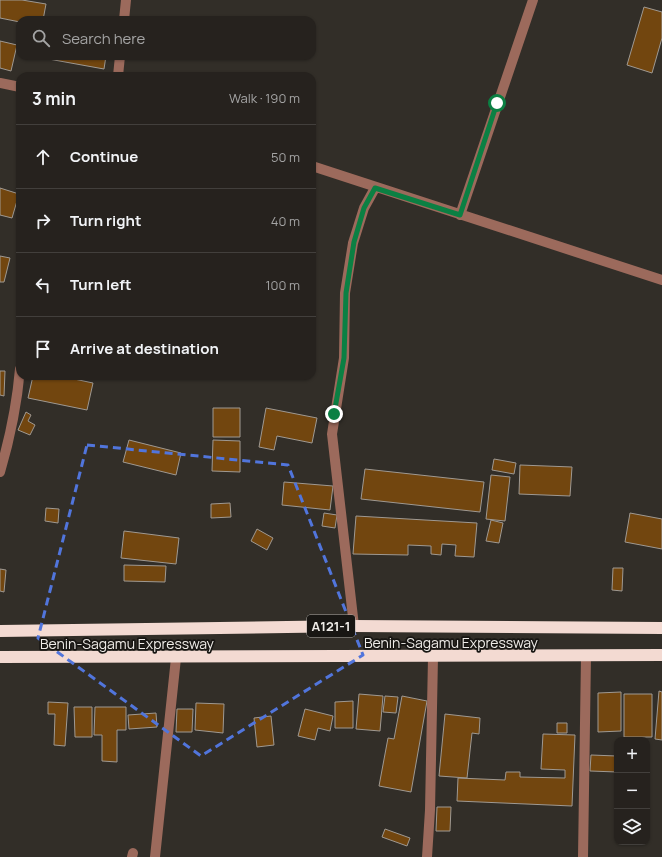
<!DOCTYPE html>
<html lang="en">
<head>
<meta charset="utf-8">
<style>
	body { margin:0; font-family:Manrope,sans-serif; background:#322f2b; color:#f1f3f6 }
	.controls { position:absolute; right:12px; bottom:12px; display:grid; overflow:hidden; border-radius:8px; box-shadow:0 1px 3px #0004 }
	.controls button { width:36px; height:36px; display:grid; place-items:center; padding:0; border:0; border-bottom:1px solid #423f3c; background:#26221e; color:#f1f3f6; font:20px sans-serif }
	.stop { position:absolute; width:12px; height:12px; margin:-9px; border:3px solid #0b8043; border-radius:50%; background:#fff }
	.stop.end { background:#0b8043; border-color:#fff; box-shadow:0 1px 4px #0008 }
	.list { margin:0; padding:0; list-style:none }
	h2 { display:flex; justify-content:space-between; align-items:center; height:52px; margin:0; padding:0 16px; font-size:17px }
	h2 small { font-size:13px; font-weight:400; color:#a4a4a4 }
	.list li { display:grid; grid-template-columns:26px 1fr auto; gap:12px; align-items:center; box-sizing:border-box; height:64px; padding:0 16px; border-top:1px solid #423f3c }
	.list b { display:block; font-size:15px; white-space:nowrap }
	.list em { font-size:13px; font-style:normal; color:#a4a4a4 }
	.icon { flex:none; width:22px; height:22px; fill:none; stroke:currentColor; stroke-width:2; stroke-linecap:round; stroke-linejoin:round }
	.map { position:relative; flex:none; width:662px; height:857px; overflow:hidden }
	.search { position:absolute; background:#26221e; box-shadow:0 1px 3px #0004; left:16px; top:16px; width:300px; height:44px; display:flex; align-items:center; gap:10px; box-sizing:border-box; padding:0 14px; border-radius:12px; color:#a4a4a4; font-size:15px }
	.panel { position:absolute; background:#26221e; box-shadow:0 1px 3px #0004; left:16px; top:72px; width:300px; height:308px; border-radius:12px }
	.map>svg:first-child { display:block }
</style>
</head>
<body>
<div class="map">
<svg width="662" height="857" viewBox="0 0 662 857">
	<rect width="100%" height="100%" fill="#322e28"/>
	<!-- building -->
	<path fill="#72460f" stroke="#9f9992" d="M0,0H22L46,4L43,20H20V22L0,18Z
		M644,7L662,12V38L652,73L627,65Z
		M0,41L17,45L11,71L0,68Z
		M43,56H106L104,69L43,58Z
		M0,188L19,194L12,218L0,215Z
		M0,256L10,258L4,282H0Z
		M0,371H5L4,396L0,395Z
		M33,376H60L93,383L87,410L28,398Z
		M213,408H240V437H213Z
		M266,408L317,418L312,443L277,436L274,450L259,447Z
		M26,412L31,415L28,421L35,425L30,435L18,430Z
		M129,440L181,453L176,475L123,462Z
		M213,440L240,441V472L212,471Z
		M494,459L516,463L514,474L492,470Z
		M520,465L572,467L570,496L519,494Z
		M365,469L484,482L480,512L361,499Z
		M491,475L510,477L505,521L486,519Z
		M284,482L333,486L330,510L282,505Z
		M230,503L231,517L211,518V504Z
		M46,508L59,509L58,523L45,521Z
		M324,513L337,515L335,528L322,526Z
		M630,513L662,519V549L625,542Z
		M356,516L477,523L474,557L455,556L456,545L442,544L441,555L431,554V546L408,545V555L353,554Z
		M491,520L503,523L499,543L486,541Z
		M257,529L273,538L267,550L251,541Z
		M124,531L179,538L176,564L121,558Z
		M124,565L166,566L165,582L124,581Z
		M613,568H623L622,591L612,590Z
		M0,569L6,570L4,592L0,591Z
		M659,691L662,692V740L655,739Z
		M621,692V731L598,732V693Z
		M359,694L383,696L380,731L356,729Z
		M624,694H652V737H624Z
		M385,696L398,697L396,713L383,712Z
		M402,696L427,701L411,792L379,786L388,738L394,739Z
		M353,701V728H335V702Z
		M48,702L68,703L65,746L54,745L55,714H48Z
		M196,703L224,704L223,733L195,730Z
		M74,707H92V737H75Z
		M95,707H126V730H117V762L102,761V735H94Z
		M177,709H193L192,732H176Z
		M305,709L333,716L330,731L318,728L315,740L298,736Z
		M156,713L157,727L129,729L128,715Z
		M445,714L480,718L479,734L472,733L467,778L439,776Z
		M271,716L274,745L257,747L254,718Z
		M557,723H567V733H557Z
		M543,734L575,735L572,806L457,801L458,778L505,780L506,772H520V777L565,778V770L541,769Z
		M591,755L617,756V772L590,771Z
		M437,807H451L450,831H436Z
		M385,829L410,838L407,846L382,837Z"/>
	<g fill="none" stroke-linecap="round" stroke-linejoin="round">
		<!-- minor -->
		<path stroke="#9c6a5c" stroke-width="10" d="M124,20L126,0
			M118,76L120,56
			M0,83L20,87
			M312,166L662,280
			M460,215L533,0
			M0,472C10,438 17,404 20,369
			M354,626L332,434L344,358L345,293L353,243L364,208L375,188
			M132,857L133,853
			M155,857L176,658
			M427,857L430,810L433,657
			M583,857L586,656"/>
		<!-- highway -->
		<path stroke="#f3dad2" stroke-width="12" d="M0,631L354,626L662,628
			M0,657L662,655"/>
	</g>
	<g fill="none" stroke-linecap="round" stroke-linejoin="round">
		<!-- route -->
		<path stroke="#0b8043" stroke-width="5" d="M334,414L344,358L346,293L354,242L364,208L375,188L460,215L497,103"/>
	</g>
	<!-- marked area -->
	<path fill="none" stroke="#5175dc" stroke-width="3" stroke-dasharray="8 5" stroke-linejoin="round" d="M87,445L288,465L363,655L201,756L38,638Z"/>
	<g text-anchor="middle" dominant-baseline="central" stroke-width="3.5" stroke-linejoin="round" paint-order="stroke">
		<!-- shield labels -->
		<rect fill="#181613" stroke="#aeaba7" stroke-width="1" x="307" y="615" width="48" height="22" rx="3"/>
		<g font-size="13" font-weight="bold" fill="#eeebe7">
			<text x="331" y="626">A121-1</text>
		</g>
		<!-- street labels -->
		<g font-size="14" fill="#eeebe7" stroke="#181613">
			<text x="451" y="642">Benin-Sagamu Expressway</text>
			<text x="127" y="643">Benin-Sagamu Expressway</text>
		</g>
	</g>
</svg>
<div class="controls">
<button>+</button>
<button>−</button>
<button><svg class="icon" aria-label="layers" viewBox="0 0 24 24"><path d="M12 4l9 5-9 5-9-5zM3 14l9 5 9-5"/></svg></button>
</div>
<div class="stop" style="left:497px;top:103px"></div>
<div class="stop end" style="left:334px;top:414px"></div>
<div class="search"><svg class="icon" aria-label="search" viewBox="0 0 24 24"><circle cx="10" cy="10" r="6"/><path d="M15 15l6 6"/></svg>Search here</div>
<section class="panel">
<h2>3 min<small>Walk · 190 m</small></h2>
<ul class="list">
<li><svg class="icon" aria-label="ahead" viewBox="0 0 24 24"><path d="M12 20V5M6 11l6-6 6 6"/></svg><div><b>Continue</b></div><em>50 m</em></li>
<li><svg class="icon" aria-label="right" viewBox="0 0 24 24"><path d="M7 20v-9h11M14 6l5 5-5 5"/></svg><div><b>Turn right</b></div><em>40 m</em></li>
<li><svg class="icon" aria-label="left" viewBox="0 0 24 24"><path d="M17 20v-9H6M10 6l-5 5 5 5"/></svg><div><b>Turn left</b></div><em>100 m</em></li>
<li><svg class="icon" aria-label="arrive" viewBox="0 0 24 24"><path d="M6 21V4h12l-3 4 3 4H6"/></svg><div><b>Arrive at destination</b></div></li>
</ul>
</section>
</div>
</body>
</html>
